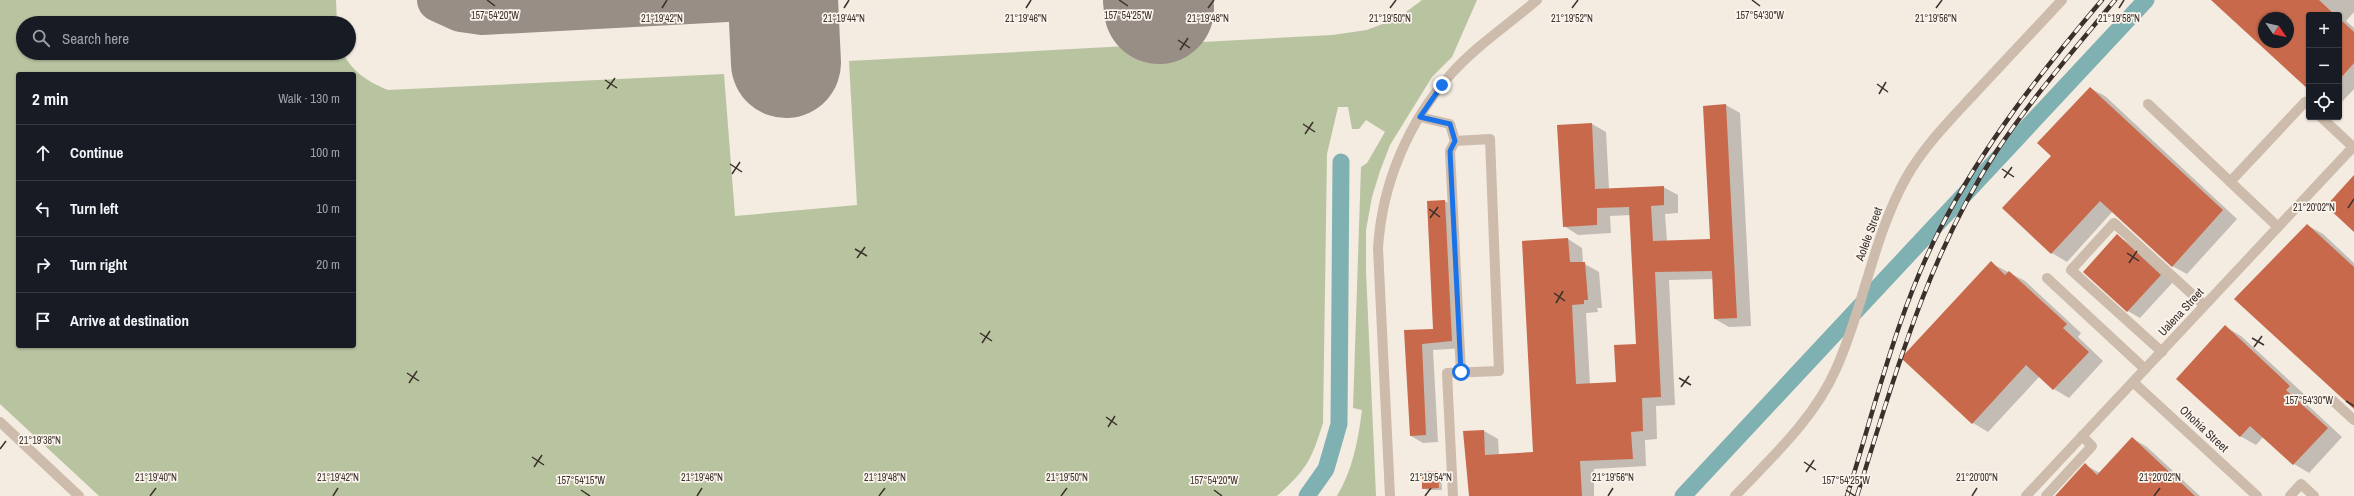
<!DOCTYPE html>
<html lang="en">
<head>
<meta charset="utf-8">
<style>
	body { margin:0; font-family:"Archivo Narrow",sans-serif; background:#20242c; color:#f1f3f6 }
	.controls { position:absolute; right:12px; top:12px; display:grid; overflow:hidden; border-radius:4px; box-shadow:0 1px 3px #0004 }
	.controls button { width:36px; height:36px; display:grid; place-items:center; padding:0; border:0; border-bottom:1px solid #363941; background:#171b24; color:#f1f3f6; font:20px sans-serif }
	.compass { position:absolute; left:2258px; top:12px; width:36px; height:36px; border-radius:50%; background:#171b24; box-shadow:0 1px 3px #0004; rotate:124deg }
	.stop { position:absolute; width:12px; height:12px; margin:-9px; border:3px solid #1a73e8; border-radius:50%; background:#fff }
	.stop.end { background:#1a73e8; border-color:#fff; box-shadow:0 1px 4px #0008 }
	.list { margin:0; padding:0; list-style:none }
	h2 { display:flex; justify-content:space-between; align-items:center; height:52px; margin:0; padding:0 16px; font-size:17px }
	h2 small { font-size:13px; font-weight:400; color:#9ea1a6 }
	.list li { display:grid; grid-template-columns:26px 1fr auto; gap:12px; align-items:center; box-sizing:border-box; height:56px; padding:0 16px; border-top:1px solid #363941 }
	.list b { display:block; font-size:15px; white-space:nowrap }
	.list em { font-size:13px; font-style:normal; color:#9ea1a6 }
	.icon { flex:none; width:22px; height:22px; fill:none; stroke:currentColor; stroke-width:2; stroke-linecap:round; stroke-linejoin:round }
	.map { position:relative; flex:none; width:2354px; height:496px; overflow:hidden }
	.search { position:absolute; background:#171b24; box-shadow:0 1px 3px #0004; left:16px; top:16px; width:340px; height:44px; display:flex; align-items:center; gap:10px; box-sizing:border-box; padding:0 14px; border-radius:22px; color:#9ea1a6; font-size:15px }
	.panel { position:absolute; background:#171b24; box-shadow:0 1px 3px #0004; left:16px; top:72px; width:340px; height:276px; border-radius:4px }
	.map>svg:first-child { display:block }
</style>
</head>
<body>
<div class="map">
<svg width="2354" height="496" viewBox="0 0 2354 496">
	<rect width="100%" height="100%" fill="#f4ebe1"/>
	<!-- green -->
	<path fill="#b8c4a0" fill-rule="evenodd" d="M0,0H336L337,23H23V53H343C353,73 369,82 388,90L724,74L735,216L857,205L849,61L1332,35L1367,30L1398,18L1422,0H1477L1452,57L1432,77L1390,145L1380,171L1372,197L1366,230V271L1376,496H1337C1353,469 1358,441 1362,410L1353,408L1361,167L1367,163L1385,132L1366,120L1359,129H1352L1348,107H1338L1327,154L1323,423C1311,461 1307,469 1277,496H99L0,404ZM18,74H354V346H18Z"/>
	<!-- shadow -->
	<path fill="#0003" fill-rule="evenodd" d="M2213,0H2354V12L2346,21L2354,28V89L2339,105V15H2309V89ZM2264,18H2288V42H2264Z
		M2090,88L2105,96L2237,219L2187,274L2172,266L2113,211L2067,262L2052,253L2004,208L2052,156Z
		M1726,105L1740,113L1751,326L1729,327L1715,319L1713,279L1669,280L1675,405L1656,406L1657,439L1645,440L1646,466L1594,469V496H1470L1484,431L1498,439L1499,455L1534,453L1523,242L1568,239L1582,248L1583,263L1599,272L1602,308H1597L1598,312L1586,313L1590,385L1617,383L1637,345L1630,215L1610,216L1611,233L1578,235L1564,226L1592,124L1606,132L1609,189L1663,187L1678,195V213L1665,214L1667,241L1711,240Z
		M1445,201L1457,208L1464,348L1433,350L1438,442L1423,443L1411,436L1405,331L1434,330Z
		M2307,225L2323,234L2354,263V408Z
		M2117,236L2129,243L2173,282L2140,318L2128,311L2084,272Z
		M1991,263L2025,281L2081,333L2078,337L2103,361L2069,398L2054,389L2040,376L1988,432L1973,423Z
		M2226,327L2241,336L2305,395L2301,399L2342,437L2309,473L2294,464L2264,436L2256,445L2240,436Z
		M2132,438L2147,447L2200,496H2056L2085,465L2100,473Z
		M1438,472L1441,474L1442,490H1427L1423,488Z"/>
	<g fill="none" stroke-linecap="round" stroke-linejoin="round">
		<!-- canal -->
		<path stroke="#7fb0b2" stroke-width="17" d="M1307,496L1326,469L1339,424L1341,162
			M1683,496L2146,0"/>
		<!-- taxiway -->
		<path stroke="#988e86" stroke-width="44" d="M439,0L461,10L482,13L727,0"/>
		<!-- runway -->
		<path stroke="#988e86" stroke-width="110" d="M783,0L786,63
			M1158,0L1159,9"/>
	</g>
	<!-- building -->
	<path fill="#c8694b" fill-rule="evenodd" d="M2211,0H2319L2335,15H2309V90ZM2264,18H2288V42H2264Z
		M2339,18L2354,32V63L2339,80Z
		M2090,87L2223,210L2172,267L2100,201L2051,254L2002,208L2051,156L2037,143Z
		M1726,104L1737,318L1714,319L1712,271L1655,272L1661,397L1642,398L1643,431L1631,432L1633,459L1580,461L1582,496H1469L1463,431L1484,430L1485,455L1533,452L1522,241L1568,238L1570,262H1585L1588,300H1584V304L1572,305L1576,384L1616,382L1614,345L1636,344L1629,207L1597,208V225L1563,227L1557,125L1592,123L1595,189L1664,186V205L1651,206L1653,241L1710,239L1703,106Z
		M2354,175V232L2326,206Z
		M1445,200L1452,341L1422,344L1426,435L1410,436L1404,330L1433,329L1427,201Z
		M2307,224L2354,267V409L2234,299Z
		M2117,234L2161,275L2127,312L2083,272Z
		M1991,261L2005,275L2009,271L2067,324L2063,328L2089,352L2053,390L2026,365L1972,424L1901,358Z
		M2225,325L2290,386L2286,390L2328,428L2293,465L2250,426L2240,437L2176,379Z
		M2132,437L2195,496H2055L2085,463L2097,475Z
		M1438,471L1439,488L1422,489V472Z"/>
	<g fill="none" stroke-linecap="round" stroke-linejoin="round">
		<!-- lane -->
		<path stroke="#cdbbac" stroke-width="10" d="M2148,104L2278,227
			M1420,117L1450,124L1455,141
			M2321,117L2353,147
			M2230,182L2305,102L2309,105
			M2047,278L2145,369
			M2162,352L2071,270L2114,223L2204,305
			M2331,399L2354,420
			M0,422L79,496
			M1390,496L1378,248C1382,184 1408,122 1451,74C1476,46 1509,24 1537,0
			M1453,496L1447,373L1499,371L1490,139L1455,141L1450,151L1461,373
			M2046,496L2092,446L2082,436
			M2290,496L2301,484L2314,496"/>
		<!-- street -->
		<path stroke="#cdbbac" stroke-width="10" d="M2133,382L2257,496
			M1735,496C1772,457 1814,419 1836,369C1864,307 1873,237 1906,178C1924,146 1950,120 1975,93C2004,62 2033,31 2062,0
			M2026,496L2354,146"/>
		<defs>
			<path id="rail" d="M1847,496C1875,407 1897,312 1940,229C1984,144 2041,72 2102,0
				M1857,496C1894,378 1927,257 1996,152C2032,98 2074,50 2115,0"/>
		</defs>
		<!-- rail casing -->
		<use href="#rail" stroke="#3b302b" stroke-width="4.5"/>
		<!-- rail -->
		<use href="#rail" stroke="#fbf5ee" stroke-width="3" stroke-dasharray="9" stroke-linecap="butt"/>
	</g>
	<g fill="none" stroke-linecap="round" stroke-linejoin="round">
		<!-- route -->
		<path stroke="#1a73e8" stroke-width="5" d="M1442,85L1420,117L1450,124L1455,141L1450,151L1461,372"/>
	</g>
	<!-- ticks -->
	<path fill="none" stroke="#3b302b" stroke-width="1.5" d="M487,0L495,6M1119,0L1128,6M1752,0L1760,6M662,8L667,0M844,8L849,0M1026,8L1031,0M1208,8L1214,0M1390,8L1396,0M1572,8L1578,0M1936,8L1942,0M2119,8L2124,0M1178,40L1190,48M1180,50L1188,38M605,80L617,88M1877,84L1888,92M607,89L615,78M1879,94L1886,82M1303,124L1315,132M1305,134L1313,122M730,164L742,172M2002,169L2014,177M732,174L740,162M2004,178L2012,167M2348,208L2354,199M1429,209L1440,217M1430,218L1438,207M855,249L867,256M2127,253L2139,261M857,258L865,247M2129,263L2137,251M1554,293L1565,301M1556,303L1563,291M980,333L992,341M2252,338L2264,345M982,343L990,331M2254,347L2262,336M407,373L419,381M1679,378L1691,385M409,383L417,371M1681,387L1689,376M2346,401L2354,406M1106,417L1117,425M1108,427L1115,416M0,449L6,441M532,457L544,465M1804,462L1816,470M534,467L542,455M1806,472L1814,460M581,490L590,496M1214,490L1222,496M1846,490L1855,496M150,496L156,488M333,496L338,488M697,496L702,488M879,496L885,488M1061,496L1067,488M1425,496L1431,488M1608,496L1613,488M1972,496L1977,488M2154,496L2160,488"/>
	<g text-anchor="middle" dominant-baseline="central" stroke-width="3.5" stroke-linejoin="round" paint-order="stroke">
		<!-- street labels -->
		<g font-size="12" fill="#3b302b" stroke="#fbf5ee">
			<text transform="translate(1869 234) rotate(-70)">Aolele Street</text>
			<text transform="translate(2181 312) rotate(-47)">Ualena Street</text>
			<text transform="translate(2204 429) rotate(43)">Ohohia Street</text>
		</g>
	</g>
	<g font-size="10" text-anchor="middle" fill="#3b302b" stroke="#fbf5ee" stroke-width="3.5" stroke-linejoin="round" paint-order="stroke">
		<text x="495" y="19">157°54'20"W</text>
		<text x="1760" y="19">157°54'30"W</text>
		<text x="1128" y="19">157°54'25"W</text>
		<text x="662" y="22">21°19'42"N</text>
		<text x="844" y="22">21°19'44"N</text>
		<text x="1026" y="22">21°19'46"N</text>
		<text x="1208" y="22">21°19'48"N</text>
		<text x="1390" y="22">21°19'50"N</text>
		<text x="1572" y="22">21°19'52"N</text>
		<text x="1936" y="22">21°19'56"N</text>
		<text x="2119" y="22">21°19'58"N</text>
		<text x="2314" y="211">21°20'02"N</text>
		<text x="2309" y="404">157°54'30"W</text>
		<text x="40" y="444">21°19'38"N</text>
		<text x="156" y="481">21°19'40"N</text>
		<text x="338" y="481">21°19'42"N</text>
		<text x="702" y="481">21°19'46"N</text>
		<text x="885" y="481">21°19'48"N</text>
		<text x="1067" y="481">21°19'50"N</text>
		<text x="1431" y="481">21°19'54"N</text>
		<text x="1613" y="481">21°19'56"N</text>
		<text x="1977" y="481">21°20'00"N</text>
		<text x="2160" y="481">21°20'02"N</text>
		<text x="581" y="484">157°54'15"W</text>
		<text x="1214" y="484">157°54'20"W</text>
		<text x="1846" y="484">157°54'25"W</text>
	</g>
</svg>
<div class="controls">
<button>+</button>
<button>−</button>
<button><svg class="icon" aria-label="locate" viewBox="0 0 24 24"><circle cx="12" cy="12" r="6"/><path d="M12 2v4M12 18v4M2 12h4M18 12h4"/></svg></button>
</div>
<svg class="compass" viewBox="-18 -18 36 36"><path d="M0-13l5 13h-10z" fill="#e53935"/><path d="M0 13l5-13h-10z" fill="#9ea1a6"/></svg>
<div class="stop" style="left:1461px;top:372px"></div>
<div class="stop end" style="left:1442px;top:85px"></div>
<div class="search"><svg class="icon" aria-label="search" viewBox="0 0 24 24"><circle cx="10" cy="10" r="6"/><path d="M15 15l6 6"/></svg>Search here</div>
<section class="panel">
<h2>2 min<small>Walk · 130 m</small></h2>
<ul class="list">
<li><svg class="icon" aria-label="ahead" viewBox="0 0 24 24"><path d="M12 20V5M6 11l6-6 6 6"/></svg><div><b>Continue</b></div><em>100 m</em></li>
<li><svg class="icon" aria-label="left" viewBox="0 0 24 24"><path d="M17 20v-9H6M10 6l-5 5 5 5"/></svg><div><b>Turn left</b></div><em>10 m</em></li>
<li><svg class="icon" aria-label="right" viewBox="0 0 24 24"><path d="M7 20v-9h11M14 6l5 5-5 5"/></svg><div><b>Turn right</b></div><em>20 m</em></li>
<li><svg class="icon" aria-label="arrive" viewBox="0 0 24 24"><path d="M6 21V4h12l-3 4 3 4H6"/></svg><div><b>Arrive at destination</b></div></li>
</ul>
</section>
</div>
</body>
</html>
